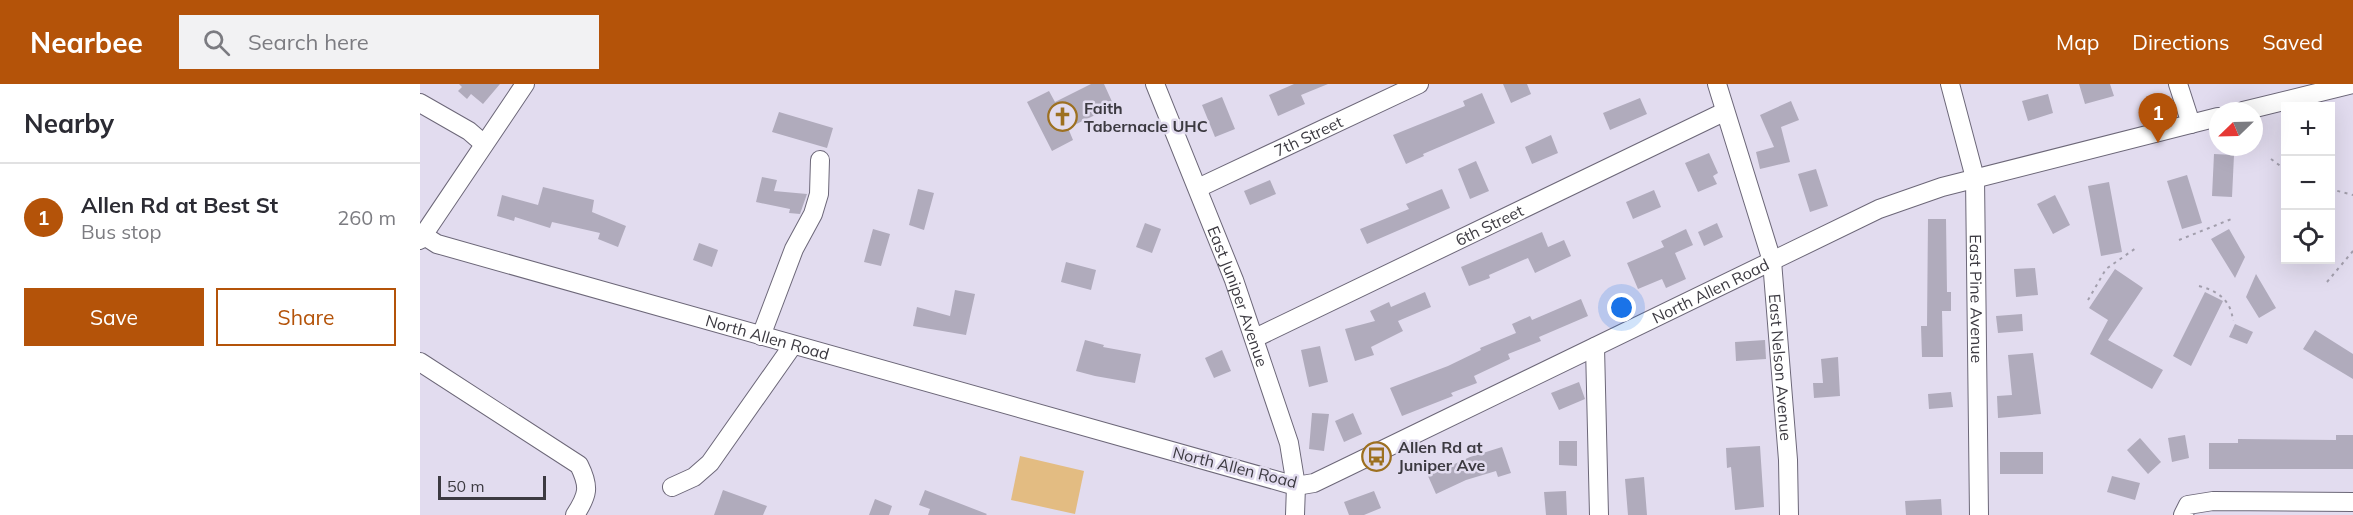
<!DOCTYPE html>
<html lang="en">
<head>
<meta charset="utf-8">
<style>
	body { margin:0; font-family:Mulish,sans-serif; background:#f2f2f3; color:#2b2b33 }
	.controls { position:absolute; right:18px; top:18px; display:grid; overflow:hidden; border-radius:0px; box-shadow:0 6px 24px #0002 }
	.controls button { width:54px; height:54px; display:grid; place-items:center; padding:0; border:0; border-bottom:2px solid #e1e1e2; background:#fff; color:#2b2b33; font:30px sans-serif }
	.compass { position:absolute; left:1789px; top:18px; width:54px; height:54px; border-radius:50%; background:#fff; box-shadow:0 6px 24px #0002; rotate:247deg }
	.scale { position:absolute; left:18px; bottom:15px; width:108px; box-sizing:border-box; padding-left:6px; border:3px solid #3c3a41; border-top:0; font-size:16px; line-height:21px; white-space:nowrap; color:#3c3a41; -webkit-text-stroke:4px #e2dcef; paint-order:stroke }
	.you { position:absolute; left:1202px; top:224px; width:21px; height:21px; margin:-15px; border:4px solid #fff; border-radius:50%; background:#1a73e8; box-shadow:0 0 0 9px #1a73e833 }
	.badge { display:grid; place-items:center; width:39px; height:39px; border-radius:50%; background:#b45309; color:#fff; font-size:20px; font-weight:700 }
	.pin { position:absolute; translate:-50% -50px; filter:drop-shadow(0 2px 3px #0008) }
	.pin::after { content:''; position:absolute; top:32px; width:21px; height:18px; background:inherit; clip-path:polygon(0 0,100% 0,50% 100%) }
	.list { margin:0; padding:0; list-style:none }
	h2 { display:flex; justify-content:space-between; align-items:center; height:78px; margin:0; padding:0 24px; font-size:26px }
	h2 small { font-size:20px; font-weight:400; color:#7c7c81 }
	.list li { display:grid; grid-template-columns:39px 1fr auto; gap:18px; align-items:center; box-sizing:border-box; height:108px; padding:0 24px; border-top:2px solid #e1e1e2 }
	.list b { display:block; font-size:22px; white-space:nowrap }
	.list p { margin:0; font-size:20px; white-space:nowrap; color:#7c7c81 }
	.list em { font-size:20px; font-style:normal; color:#7c7c81 }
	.actions { display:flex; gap:12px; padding:18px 24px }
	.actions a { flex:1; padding:14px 0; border:2px solid #b45309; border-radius:0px; text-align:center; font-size:21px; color:#b45309 }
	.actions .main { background:#b45309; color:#fff }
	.icon { flex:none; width:33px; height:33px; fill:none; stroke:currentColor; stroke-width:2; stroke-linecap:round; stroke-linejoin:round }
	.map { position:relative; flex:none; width:1933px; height:431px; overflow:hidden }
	header { display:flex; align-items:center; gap:36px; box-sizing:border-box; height:84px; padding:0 30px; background:#b45309; color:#fff }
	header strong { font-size:28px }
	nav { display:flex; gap:33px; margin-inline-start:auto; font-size:21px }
	.search { width:420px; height:54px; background:#f2f2f3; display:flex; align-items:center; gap:15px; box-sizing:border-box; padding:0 21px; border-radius:0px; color:#7c7c81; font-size:22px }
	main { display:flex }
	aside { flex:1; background:#fff }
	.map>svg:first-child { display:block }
</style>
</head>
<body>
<header>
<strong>Nearbee</strong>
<div class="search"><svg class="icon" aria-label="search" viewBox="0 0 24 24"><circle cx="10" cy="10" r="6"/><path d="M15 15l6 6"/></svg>Search here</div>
<nav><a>Map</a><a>Directions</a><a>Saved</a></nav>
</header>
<main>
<aside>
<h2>Nearby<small></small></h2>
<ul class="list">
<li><span class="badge">1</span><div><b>Allen Rd at Best St</b><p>Bus stop</p></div><em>260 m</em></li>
</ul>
<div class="actions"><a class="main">Save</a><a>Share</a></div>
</aside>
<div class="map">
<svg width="1933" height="431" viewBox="0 0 1933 431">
	<rect width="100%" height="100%" fill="#e2dcef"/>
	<!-- green -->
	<path fill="#e3bc82" d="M600,372L664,387L655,430L591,416Z"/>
	<!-- building -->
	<path fill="#b0abbc" d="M39,0H80L63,20L51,10L47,15L38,7L42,3Z
		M671,0H684L694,22L648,44L653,56L632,67L607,18L629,7L635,18Z
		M874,0H908L881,11L885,20L858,32L849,11Z
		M1083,0H1107L1111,10L1091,19Z
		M1659,0H1690L1694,12L1665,20Z
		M1062,9L1075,39L1003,70L1004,72L986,80L973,51L1045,22L1043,17Z
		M1628,10L1633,29L1608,37L1602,17Z
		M802,13L815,45L795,53L782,21Z
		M1220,14L1227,30L1190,46L1183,29Z
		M1371,17L1379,36L1361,43L1370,78L1340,85L1336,68L1354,63L1340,31Z
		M359,28L413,44L407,64L352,48Z
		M1131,51L1138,69L1112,80L1105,63Z
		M1289,69L1298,89L1293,92L1297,100L1278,108L1265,79Z
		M1794,70L1814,71L1812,113L1792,112Z
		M1056,77L1069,107L1050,115L1038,85Z
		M1396,85L1408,122L1390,128L1378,90Z
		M1767,91L1782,139L1762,145L1747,97Z
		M342,93L357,96L354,107L387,110L380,130L369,129L370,125L336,118Z
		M850,96L856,110L830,121L824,107Z
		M1689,98L1702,168L1681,172L1668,102Z
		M123,103L174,116L172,128L206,142L198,163L178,155L180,149L132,138L130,144L95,133L94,137L77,132L82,111L118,121Z
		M498,105L514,109L504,146L489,141Z
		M1022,105L1030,124L947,160L940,145L989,125L986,120Z
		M1234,106L1241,123L1213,135L1206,118Z
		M1635,111L1650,141L1633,150L1617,120Z
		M1508,135H1526L1527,208H1531V227H1522L1523,273H1502L1501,242H1507Z
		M725,139L741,145L732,169L716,163Z
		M1297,139L1303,153L1284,162L1278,148Z
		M453,145L470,150L461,182L444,178Z
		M1266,145L1273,161L1255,169L1266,195L1246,204L1242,195L1218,205L1207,179L1244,163L1241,157Z
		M1809,145L1825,173L1815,194L1791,155Z
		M1122,148L1128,163L1144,156L1151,172L1115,189L1108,174L1069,191L1070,194L1049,202L1041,183Z
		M279,159L298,166L292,183L273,176Z
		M646,178L676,186L671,206L641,198Z
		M1615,184L1618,211L1596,213L1594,185Z
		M1695,185L1723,204L1688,256L1743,286L1732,305L1670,270L1688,236L1669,224Z
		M1836,190L1856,224L1839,234L1826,213Z
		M535,206L555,210L546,251L493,242L497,223L530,232Z
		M1005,208L1011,223L978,237L983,247L951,263L954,271L935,277L925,245L955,237L950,227L969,218L971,223Z
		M1785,208L1803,217L1771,282L1753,272Z
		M1161,215L1168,232L1119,253L1121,257L1088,270L1090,275L1054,292L1057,299L1031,309L1033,312L982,332L970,304L1028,282L1061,266L1060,264L1096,249L1092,240L1110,232L1112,236Z
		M1602,230L1603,247L1578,249L1576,232Z
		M1815,240L1833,248L1827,260L1809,253Z
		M1895,246L1933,270V295L1883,265Z
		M665,256L684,261L683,263L721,270L715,299L675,292L656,287Z
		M1345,256L1346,275L1316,277L1315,258Z
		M900,262L908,298L889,303L881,266Z
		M802,266L811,287L794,294L785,274Z
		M1613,269L1621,330L1578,334L1577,312L1592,311L1588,271Z
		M1418,273L1420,312L1394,314L1393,299H1403L1401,275Z
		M1159,298L1165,315L1139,326L1131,309Z
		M1531,308L1533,323L1509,325L1508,310Z
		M892,329L909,330L904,367L889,365Z
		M933,329L942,350L924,358L915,337Z
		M1765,351L1769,374L1752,378L1748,354Z
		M1916,351H1933V385H1789V359H1818V355L1916,356Z
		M1720,354L1741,378L1728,390L1707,366Z
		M1139,357H1157V382L1139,381Z
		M1340,362L1344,423L1315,426L1311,383L1307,384L1306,364Z
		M1082,363L1091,389L1078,393L1076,387L1046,396L1016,410L1008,392L1050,373Z
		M1580,368H1623V390H1580Z
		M1692,392L1720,399L1715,416L1687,408Z
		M1224,393L1227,431H1208L1205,395Z
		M303,406L347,422L343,431H294Z
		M505,406L567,430L566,431H508L510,425L499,421Z
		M954,407L961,424L944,431H929L924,418Z
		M1146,407L1147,431H1126L1124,408Z
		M455,415L472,422L469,431H449Z
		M1521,415L1522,431H1486L1485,417Z"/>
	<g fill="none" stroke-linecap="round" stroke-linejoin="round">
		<defs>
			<g id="minor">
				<path id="s1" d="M735,0L814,196L869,359L876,402L875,431"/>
				<path id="s2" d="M1297,0L1352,177L1368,376L1369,431"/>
				<path id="s3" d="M1530,0L1555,94L1559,431"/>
				<path d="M1758,0L1771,40"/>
				<path d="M0,19L49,47L64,60"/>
				<path d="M1823,27L1933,0"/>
				<path id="s4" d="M778,104L999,0"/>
				<path id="s5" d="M3,151L17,160L876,402L894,399L923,385L1459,125L1522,103L1798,33"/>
				<path d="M0,156L105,0"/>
				<path d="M341,252L374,165L393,130L399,110L400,76"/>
				<path id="s6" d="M835,254L1304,28"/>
				<path d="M1175,263L1179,431"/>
				<path d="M0,278L159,381C170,403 168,411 155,431"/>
				<path d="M252,403L274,393L290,379L373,261"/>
				<path d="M1763,431L1768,421L1793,417L1933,418"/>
			</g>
		</defs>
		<!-- minor casing -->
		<use href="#minor" stroke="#6c6778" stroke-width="20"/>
		<!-- path -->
		<path stroke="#a29eac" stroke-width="2" stroke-dasharray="3 4.5" stroke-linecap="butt" d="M1851,75L1866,86
			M1910,105L1933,111
			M1759,156L1814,134
			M1907,198L1933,167
			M1779,202C1798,207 1811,216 1813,237
			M1668,216L1686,185L1716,164"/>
		<!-- minor -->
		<use href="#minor" stroke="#fff" stroke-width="18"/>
	</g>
	<!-- icons -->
	<defs>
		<symbol id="church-ring" viewBox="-11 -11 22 22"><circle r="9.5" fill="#e2dcef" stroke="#9d7020" stroke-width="1.5"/><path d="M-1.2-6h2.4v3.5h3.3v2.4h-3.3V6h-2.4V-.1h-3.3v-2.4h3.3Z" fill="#9d7020"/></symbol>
		<symbol id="bus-ring" viewBox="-11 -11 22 22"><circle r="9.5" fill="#e2dcef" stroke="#9d7020" stroke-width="1.5"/><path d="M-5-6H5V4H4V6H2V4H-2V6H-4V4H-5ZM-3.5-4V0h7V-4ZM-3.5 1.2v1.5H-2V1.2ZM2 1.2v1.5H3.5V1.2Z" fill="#9d7020"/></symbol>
	</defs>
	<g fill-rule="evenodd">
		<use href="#church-ring" x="626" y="16" width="33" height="33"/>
		<use href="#bus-ring" x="940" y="356" width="33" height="33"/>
	</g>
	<g text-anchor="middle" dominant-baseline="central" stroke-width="5" stroke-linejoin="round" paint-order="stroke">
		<!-- poi labels -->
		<g font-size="16" font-weight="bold" fill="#3c3a41" stroke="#e2dcef" text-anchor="start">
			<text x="664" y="24">Faith<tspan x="664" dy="18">Tabernacle UHC</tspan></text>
			<text x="978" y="363">Allen Rd at<tspan x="978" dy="18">Juniper Ave</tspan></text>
		</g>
		<!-- street labels -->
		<g font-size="16" fill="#3c3a41" stroke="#e2dcef">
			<text stroke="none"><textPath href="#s4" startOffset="122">7th Street</textPath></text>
			<text stroke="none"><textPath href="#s6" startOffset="260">6th Street</textPath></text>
			<text stroke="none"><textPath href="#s5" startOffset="1368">North Allen Road</textPath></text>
			<text stroke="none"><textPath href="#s1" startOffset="228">East Juniper Avenue</textPath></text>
			<text stroke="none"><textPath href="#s3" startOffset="218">East Pine Avenue</textPath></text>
			<text stroke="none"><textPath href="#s5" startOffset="360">North Allen Road</textPath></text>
			<text stroke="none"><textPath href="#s2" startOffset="292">East Nelson Avenue</textPath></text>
			<text transform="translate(815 383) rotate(14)">North Allen Road</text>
		</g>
	</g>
</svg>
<div class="controls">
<button>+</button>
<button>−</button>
<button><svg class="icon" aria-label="locate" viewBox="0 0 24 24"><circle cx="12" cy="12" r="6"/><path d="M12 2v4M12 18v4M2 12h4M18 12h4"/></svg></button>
</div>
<svg class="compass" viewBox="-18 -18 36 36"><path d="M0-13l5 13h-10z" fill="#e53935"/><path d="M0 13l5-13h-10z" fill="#7c7c81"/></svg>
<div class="scale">50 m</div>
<div class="you"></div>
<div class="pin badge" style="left:1738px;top:59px">1</div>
</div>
</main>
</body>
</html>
